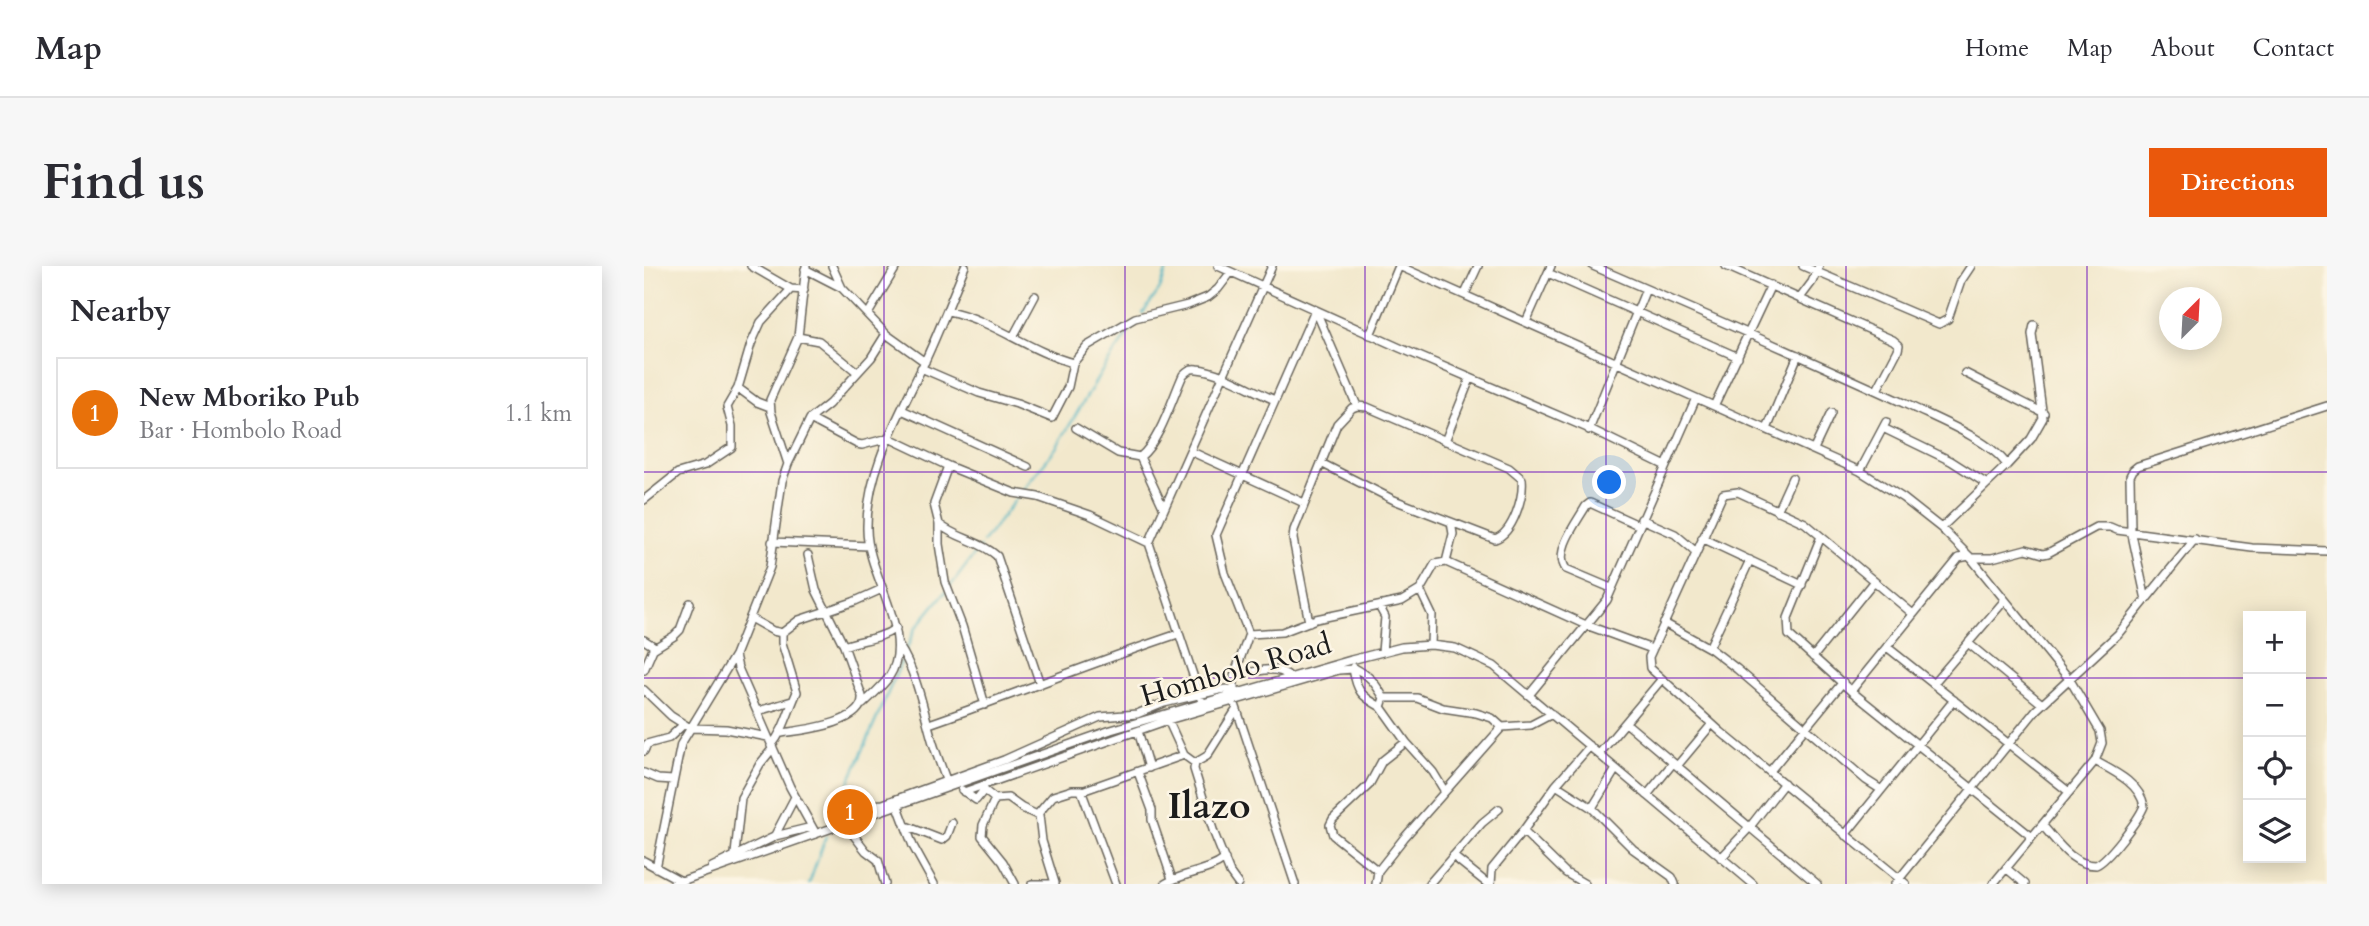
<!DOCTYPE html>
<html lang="en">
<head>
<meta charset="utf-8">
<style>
	body { margin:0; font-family:Cardo,serif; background:#f7f7f7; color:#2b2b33 }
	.controls { position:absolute; right:21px; bottom:21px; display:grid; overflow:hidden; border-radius:0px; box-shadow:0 4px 18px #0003 }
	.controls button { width:63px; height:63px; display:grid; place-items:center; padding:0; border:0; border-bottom:2px solid #e1e1e2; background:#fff; color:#2b2b33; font:35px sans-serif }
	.compass { position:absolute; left:1515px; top:21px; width:63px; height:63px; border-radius:50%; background:#fff; box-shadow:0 4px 18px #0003; rotate:24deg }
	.you { position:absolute; left:966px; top:217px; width:24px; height:24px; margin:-18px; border:5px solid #fff; border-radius:50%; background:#1a73e8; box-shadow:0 0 0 10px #1a73e833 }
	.badge { display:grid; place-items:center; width:46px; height:46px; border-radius:50%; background:#ea580c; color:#fff; font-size:23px; font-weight:700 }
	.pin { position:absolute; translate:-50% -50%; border:4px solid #fff; box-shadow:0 2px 7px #0006 }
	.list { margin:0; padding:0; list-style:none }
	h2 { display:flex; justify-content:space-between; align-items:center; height:91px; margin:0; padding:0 28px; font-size:30px }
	h2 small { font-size:23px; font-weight:400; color:#7c7c81 }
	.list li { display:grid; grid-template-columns:46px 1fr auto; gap:21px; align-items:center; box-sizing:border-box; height:112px; margin:0 14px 14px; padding:0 14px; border:2px solid #e1e1e2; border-radius:0px }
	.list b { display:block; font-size:26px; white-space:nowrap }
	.list p { margin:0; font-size:23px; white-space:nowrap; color:#7c7c81 }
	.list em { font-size:23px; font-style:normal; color:#7c7c81 }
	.icon { flex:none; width:38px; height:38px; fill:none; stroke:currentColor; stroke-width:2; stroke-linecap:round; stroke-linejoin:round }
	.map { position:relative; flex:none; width:1683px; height:618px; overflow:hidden; border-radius:0px }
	header { display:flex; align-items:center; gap:42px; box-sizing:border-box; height:98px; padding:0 35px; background:#fff; border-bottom:2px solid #e1e1e2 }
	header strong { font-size:33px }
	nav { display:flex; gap:38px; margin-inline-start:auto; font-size:24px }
	.intro { display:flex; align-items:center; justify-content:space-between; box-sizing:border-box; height:168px; padding:0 42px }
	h1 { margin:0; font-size:49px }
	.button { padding:18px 32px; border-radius:0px; background:#ea580c; color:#fff; font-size:24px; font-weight:700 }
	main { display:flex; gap:42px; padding:0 42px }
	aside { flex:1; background:#fff; border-radius:0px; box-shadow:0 4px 18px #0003 }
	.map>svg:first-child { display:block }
</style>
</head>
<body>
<header>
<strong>Map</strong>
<nav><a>Home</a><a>Map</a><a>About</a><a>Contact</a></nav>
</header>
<div class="intro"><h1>Find us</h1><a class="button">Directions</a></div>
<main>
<aside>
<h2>Nearby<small></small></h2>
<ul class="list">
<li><span class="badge" style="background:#e8710a">1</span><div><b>New Mboriko Pub</b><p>Bar · Hombolo Road</p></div><em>1.1 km</em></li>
</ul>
</aside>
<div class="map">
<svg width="1683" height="618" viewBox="0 0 1683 618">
	<rect width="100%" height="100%" fill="#fcf5e5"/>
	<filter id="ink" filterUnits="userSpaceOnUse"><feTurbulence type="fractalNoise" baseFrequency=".0143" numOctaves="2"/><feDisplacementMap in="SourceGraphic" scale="14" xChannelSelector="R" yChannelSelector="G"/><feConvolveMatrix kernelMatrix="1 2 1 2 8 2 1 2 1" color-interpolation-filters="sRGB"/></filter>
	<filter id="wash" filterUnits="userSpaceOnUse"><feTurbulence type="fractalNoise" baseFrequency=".00686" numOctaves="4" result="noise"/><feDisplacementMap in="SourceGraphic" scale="28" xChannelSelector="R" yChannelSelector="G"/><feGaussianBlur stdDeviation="1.57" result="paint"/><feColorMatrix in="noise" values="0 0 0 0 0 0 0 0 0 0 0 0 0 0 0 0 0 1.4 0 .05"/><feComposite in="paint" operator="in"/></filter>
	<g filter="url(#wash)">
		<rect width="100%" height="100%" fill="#f2e8cc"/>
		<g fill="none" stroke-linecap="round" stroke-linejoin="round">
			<!-- stream -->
			<path stroke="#47b3c4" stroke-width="2" d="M499,47L516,23L524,0
				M377,226L412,182L458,105L492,56
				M339,276L374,230
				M306,321L336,281
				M261,387L271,363L302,325
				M187,558L259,392
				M165,618L182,570"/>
		</g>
	</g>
	<g filter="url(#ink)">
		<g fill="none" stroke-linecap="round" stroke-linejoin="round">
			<defs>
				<path id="minor" d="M107,0L147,23L160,24
					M188,0L198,22
					M574,0L756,82L948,164L1022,200
					M755,0L1052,132L963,334L885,429
					M949,0C1056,46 1162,92 1268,141C1295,154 1346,174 1363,199L1297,262
					M1082,0L1249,74L1255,79L1254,84L1233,124
					M1159,0L1295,58L1304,53L1317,15L1327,0
					M161,3L198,22L242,68
					M904,7L1094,91
					M821,28L834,0
					M1156,32L1168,16L1175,0
					M304,45C349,54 384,85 429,97
					M672,45L713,140
					M224,48L251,3
					M882,56L907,0
					M726,69L755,0
					M154,71L175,75L213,106
					M369,71L391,30
					M277,102L335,127L373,138L408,152L424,121L429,97L443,80L491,52L544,39L564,31L574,23L587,6
					M1321,107L1400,147
					M1052,132L1216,205L1259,232L1297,262L1327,292L1426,414L1456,465L1458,477L1451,495L1349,618
					M1070,140L1127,19
					M126,141L113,136L94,122L107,78L117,56L147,23
					M258,144L384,201
					M166,153L213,178L218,179L245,172L304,200L290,238L295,258V278L301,316L318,360L341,439
					M432,162L474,187L496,191C516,175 528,133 539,109C543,105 546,102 553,103C577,105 609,125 631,134
					M1239,162L1307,195L1343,218
					M1123,163L1154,89
					M945,164L1002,23
					M801,175L826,113
					M1170,183L1187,147
					M546,185L660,237
					M496,191L520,243
					M144,198L127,146L126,134L154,71L162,0
					M1363,199L1387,173L1399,152L1388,68L1390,59
					M304,200L370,227L394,231L446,249L505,277
					M1216,205L1242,156
					M0,234L34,207L61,199L88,181V160L83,141L94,122
					M1133,245L1148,212
					M997,253L1031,268L1051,285
					M295,258C313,273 335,274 353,290L396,418
					M1058,272L1158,319
					M1176,273L1144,352L1145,369L1207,425L1388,571
					M128,276L225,280
					M164,289L172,324L200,380C218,373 235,374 252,362
					M1327,292H1348L1382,283L1399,288L1404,287L1452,261H1466L1473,264L1608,282L1683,285
					M802,296L809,268L807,256
					M1230,315L1161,257L1094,226L1079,228L1005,391L1006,402L1077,466L1262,618
					M967,322L922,303C909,286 933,256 942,240L946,237L994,259
					M776,324L788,349L787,379
					M1502,334L1487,264L1486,210L1489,204L1494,200L1683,140
					M735,340L741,351L738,386
					M106,352L129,365L138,367
					M665,356L649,273L650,264L693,158L708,142L713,140L723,141L865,202L878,213C880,231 869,267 851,273L750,234L677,197
					M1020,357L1067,383L1093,403L1222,514L1236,523
					M605,368L638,366L672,353L758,335L776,324L791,298L802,296L942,359L1008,383
					M0,374L11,381
					M1324,377L1398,438
					M255,380C274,409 279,444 289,477C293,490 298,502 302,514
					M1243,381L1425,526
					M1065,382L1106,294
					M1169,391L1230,315L1269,348
					M709,401C727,411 729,414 740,432L737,441L762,476L738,495L725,519L689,553L686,559L689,569L734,605
					M0,404L9,383L30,370L36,364L46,337
					M590,410C608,407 631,397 646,411
					M1289,418L1361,334
					M0,424L27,450L46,462L82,463L124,471
					M1207,425L1315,292L1325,290
					M740,432H773L799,442L832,447L848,452L858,461
					M558,436L505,277L628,0
					M219,438C227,430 238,421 245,411C273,369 223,310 223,263C222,203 257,147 282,93C296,63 308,31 321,0
					M592,444L563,490L551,497L550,503L570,567L586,607L594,618
					M114,445L148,435
					M524,454L540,489
					M982,457L1173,618
					M285,458C369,429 450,396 534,368
					M494,465L505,502
					M138,467C158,464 221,458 218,430L200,380
					M762,476L789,506L800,524
					M127,480C141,463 144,445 153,426L138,377V367L155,354L209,336L238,323
					M0,485L3,478L25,472L40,458
					M955,488L1017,414
					M1033,500L1068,458
					M1126,505L1199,416
					M494,506L508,544V554L528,613
					M0,507L14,513L29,514
					M912,519L948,542L989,583L1028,611L1031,618
					M318,524L332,534L340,524L351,533L364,532L378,542L393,549L409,530L428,524H437L472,618
					M438,525L540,489L551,497
					M320,526L524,454L695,404L709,403C713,426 717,430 737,441
					M1003,529L1029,497
					M351,533L339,559L338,570L359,596L371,618
					M254,540L269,580L290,618
					M948,542L972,503
					M395,549L398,575L411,617
					M201,558L222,585L234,594L241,618
					M1398,559C1413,575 1427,599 1452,599C1464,594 1495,553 1500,540C1496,517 1469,505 1451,495
					M262,560L298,574L303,570L308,557
					M194,561L205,545L212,540L239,538L360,494L456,451L493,448L520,437L575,424L584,423L589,427
					M879,565L922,607L941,618
					M172,568L146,521L94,402L91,389L126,301L138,215L144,198L166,153L185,138L227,92L242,68L281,96
					M1201,569L1310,434
					M131,570L168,561
					M91,588L97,532L116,498L129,482
					M809,590L844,618
					M1077,592L1105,562L1140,517
					M0,595L37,615
					M68,601L130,571L151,531
					M12,602L37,478L91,389
					M1362,602L1381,618
					M29,618L467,464L707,394L758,381L787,379L811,382L850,400L1109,618
					M388,618H411
					M521,618C539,606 563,607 581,593
					M651,618L590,435V410L605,368L581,307L572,269L671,44
					M732,618L734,605L760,572L858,461L887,459L908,448
					M785,618L838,557L855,543
					M847,618L848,603L879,565L912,519L946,480
					M1251,618L1392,444L1474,368L1551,273"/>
			</defs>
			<!-- minor casing -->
			<use href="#minor" stroke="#67635a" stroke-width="10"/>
			<!-- minor -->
			<use href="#minor" stroke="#fff" stroke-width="7"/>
		</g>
	</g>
	<!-- grid -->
	<path fill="none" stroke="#7b2cbf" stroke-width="2" stroke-opacity="0.55" d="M240,0V618M481,0V618M721,0V618M962,0V618M1202,0V618M1443,0V618M0,206H1683M0,412H1604M1657,412H1683"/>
	<g text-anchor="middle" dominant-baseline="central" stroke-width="5" stroke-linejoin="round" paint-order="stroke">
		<!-- street labels -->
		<g font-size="30" fill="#1c1c1c" stroke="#fcf5e5">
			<text transform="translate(592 404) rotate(-16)">Hombolo Road</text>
		</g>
		<!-- district labels -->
		<g font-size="37" font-weight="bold" fill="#1c1c1c" stroke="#fcf5e5">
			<text x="565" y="540">Ilazo</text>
		</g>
	</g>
</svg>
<div class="controls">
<button>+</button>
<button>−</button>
<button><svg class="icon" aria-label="locate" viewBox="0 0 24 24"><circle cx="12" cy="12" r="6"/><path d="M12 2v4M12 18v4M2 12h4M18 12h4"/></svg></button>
<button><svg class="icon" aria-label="layers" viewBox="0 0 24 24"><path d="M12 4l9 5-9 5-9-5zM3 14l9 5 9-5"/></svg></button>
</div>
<svg class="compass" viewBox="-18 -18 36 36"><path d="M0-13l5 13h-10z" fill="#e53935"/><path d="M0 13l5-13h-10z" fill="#7c7c81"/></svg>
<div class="you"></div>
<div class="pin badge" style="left:206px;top:546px;background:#e8710a">1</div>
</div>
</main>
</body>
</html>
